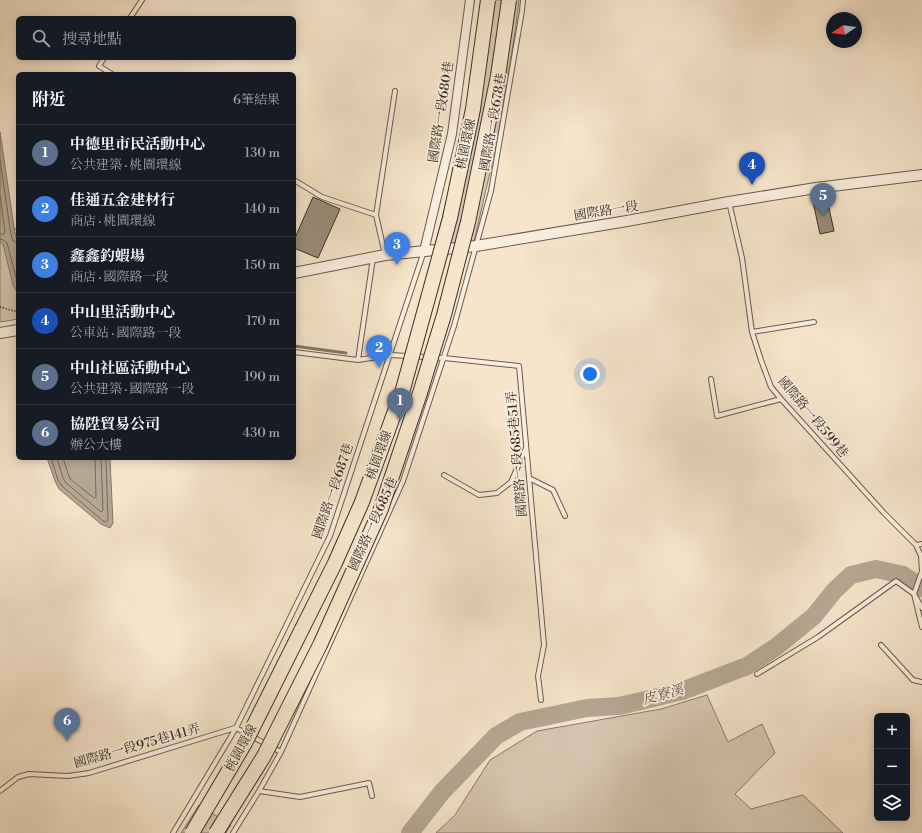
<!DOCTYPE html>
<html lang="zh-TW">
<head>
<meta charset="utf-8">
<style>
	body { margin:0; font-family:"Libre Bodoni","Noto Serif TC",serif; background:#20242c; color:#f1f3f6 }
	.controls { position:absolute; right:12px; bottom:12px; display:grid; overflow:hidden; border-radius:6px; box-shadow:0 2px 10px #0003 }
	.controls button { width:36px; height:36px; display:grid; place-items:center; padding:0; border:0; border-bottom:1px solid #363941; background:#171b24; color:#f1f3f6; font:20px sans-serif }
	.compass { position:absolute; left:826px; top:12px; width:36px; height:36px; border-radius:50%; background:#171b24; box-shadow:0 2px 10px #0003; rotate:257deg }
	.you { position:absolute; left:590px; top:374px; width:14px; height:14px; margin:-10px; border:3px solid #fff; border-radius:50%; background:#1a73e8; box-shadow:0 0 0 6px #1a73e833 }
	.badge { display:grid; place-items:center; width:26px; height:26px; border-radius:50%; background:#c59692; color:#fff; font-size:13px; font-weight:700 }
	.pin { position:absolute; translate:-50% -33px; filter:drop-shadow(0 1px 2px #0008) }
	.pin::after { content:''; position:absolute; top:21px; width:14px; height:12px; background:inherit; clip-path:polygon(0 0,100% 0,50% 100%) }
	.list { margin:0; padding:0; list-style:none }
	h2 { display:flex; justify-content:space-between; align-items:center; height:52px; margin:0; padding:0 16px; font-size:17px }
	h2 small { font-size:13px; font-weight:400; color:#9ea1a6 }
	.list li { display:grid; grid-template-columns:26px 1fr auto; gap:12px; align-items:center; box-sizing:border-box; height:56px; padding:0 16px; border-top:1px solid #363941 }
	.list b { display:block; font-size:15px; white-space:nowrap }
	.list p { margin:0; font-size:13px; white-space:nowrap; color:#9ea1a6 }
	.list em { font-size:13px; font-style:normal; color:#9ea1a6 }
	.icon { flex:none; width:22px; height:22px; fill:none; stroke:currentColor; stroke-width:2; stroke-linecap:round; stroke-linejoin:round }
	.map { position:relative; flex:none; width:922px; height:833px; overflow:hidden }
	.search { position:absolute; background:#171b24; box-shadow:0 2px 10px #0003; left:16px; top:16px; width:280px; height:44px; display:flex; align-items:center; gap:10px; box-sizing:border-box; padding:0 14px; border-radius:6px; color:#9ea1a6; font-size:15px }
	.panel { position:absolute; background:#171b24; box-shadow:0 2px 10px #0003; left:16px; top:72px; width:280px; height:388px; border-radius:6px }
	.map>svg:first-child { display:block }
</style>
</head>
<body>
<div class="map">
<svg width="922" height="833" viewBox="0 0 922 833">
	<rect width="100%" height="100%" fill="#f6e5cb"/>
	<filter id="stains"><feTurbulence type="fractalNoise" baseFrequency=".005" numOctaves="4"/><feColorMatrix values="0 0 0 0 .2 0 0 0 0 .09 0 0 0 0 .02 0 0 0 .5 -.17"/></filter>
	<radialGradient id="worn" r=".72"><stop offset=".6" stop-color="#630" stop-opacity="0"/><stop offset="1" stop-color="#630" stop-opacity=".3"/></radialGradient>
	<!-- green -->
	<path fill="#d6c6af" stroke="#877a6a" d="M481,0H519L515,32L497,142L473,246L435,245L460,151L470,90Z
		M0,226L18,229V319L0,322Z
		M707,695L728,742L762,724L775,753L735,794L751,809L803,795L843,833H436L455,815L490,760L537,731L661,709Z
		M199,805L231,825L226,833H181Z"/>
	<!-- water -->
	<path fill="#b5a793" stroke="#837767" d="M0,132L15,234L18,241V293L13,285L3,244L0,242Z
		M47,458H110L113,523L110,528L101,524L59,489L55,481Z"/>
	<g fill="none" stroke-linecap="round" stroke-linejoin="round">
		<!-- shore -->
		<path stroke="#766a5c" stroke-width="1" d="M0,160L11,235L13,241L18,242
			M0,195L5,232L4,234H0
			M0,239L3,240L7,243L18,285
			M51,458L58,480L62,486L103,521L106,522L108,520L106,458
			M57,458L63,478L66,483L101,512L103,510L101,458
			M63,458L70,479L94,498L96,497L95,458"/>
		<!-- stream -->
		<path stroke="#837767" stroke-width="3" d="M294,346L346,353"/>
		<!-- river -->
		<path stroke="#b5a793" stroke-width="18" d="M410,833L442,792L496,736L520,722L587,708L619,706L650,699L682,691L747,666L776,647L814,616L834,591L851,575L876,569L903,575L922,588"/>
	</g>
	<!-- building -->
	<path fill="#9b8d7c" stroke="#382e26" d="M313,197L340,209L318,258L294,248V240Z
		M827,199L834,231L820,234L813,202Z"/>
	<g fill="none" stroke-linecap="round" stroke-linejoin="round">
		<defs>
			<path id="service" d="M130,18L142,0
				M104,58L99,66L112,74
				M294,180L322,197L376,215
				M729,202L742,258L752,332L761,360L771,387L781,399L884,513L916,545L921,556L922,571L914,594L922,627
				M385,255L376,215L395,91
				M752,332L814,322
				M294,352L358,360L390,355L444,358L519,366L544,645L538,676L541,700
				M358,360L373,258
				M711,379L717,416L781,399
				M444,475L479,495L497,493L511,482L526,448
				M529,478L553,490L565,516
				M916,545L922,544
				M881,645L913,680L922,682
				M757,674L818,637L896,581L914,594L922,608
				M236,728L281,752L403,481L454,326L491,191L522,11L523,0
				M0,791L18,777L29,774L68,776L89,773L235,728
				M259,791L300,797L369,783L372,796
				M173,833L236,728L330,536L424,251
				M233,833L259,791L281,752"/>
			<path id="minor" d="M424,251L452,134L470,0"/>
			<path id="tertiary" d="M294,273L385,255L476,246L627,221L729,202L816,188L922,175
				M0,333L18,330"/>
		</defs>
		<!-- service casing -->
		<use href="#service" stroke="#685c4f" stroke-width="6"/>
		<!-- minor casing -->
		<use href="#minor" stroke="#685c4f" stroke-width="10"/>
		<!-- tertiary casing -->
		<use href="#tertiary" stroke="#685c4f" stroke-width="12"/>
		<!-- path -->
		<path stroke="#382e26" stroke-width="2" stroke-dasharray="1 2" stroke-linecap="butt" d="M0,307L18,312"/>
		<!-- service -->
		<use href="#service" stroke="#f9eedd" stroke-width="4"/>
		<!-- minor -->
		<use href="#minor" stroke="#f9eedd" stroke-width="8"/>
		<!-- tertiary -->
		<use href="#tertiary" stroke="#f9eedd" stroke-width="10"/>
		<defs>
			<path id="motorway-bridge" d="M192,833L245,743L335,563L362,502L403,389L450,218L473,109L488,0
				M216,833L264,756L320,645L381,509L420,393L444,315L468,222L498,76L509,0"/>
		</defs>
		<!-- motorway-bridge casing -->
		<use href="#motorway-bridge" stroke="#382e26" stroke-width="16" stroke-linecap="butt"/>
		<!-- motorway-bridge -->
		<use href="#motorway-bridge" stroke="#f6e5cb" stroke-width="14"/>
	</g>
	<g text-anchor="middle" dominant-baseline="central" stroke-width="3.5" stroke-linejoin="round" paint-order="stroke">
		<!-- street labels -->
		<g font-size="13" fill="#382e26" stroke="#f9eedd">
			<text transform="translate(441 112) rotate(-81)">國際路一段680巷</text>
			<text transform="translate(493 122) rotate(-80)">國際路一段678巷</text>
			<text transform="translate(466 144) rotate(-78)">桃園環線</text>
			<text transform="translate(606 211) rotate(-9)">國際路一段</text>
			<text transform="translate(813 417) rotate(50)">國際路一段599巷</text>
			<text transform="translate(517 454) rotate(-95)">國際路一段685巷51弄</text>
			<text transform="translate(379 455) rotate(-70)">桃園環線</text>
			<text transform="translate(333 491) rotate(-71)">國際路一段687巷</text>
			<text transform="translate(373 524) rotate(-66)">國際路一段685巷</text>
			<text transform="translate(137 746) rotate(-16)">國際路一段975巷141弄</text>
			<text transform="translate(241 748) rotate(-61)">桃園環線</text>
		</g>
		<!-- water labels -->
		<g font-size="14" font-style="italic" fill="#5e5247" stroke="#f9eedd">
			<text transform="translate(663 695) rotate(-15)">皮寮溪</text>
		</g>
	</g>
	<rect width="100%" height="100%" filter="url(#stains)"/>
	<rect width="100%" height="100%" fill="url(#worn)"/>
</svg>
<div class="controls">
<button>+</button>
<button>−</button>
<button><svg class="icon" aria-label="layers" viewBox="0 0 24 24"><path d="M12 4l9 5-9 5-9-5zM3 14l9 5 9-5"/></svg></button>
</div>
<svg class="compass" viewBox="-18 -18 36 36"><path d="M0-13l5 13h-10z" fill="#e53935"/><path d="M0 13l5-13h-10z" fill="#9ea1a6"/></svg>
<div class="you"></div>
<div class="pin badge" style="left:400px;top:421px;background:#5c6f8a">1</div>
<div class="pin badge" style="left:379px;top:368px;background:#3f7fe0">2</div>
<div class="pin badge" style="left:397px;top:265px;background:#3f7fe0">3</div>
<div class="pin badge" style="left:752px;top:185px;background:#1a4fb4">4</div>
<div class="pin badge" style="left:823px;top:216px;background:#5c6f8a">5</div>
<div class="pin badge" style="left:67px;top:741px;background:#5c6f8a">6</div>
<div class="search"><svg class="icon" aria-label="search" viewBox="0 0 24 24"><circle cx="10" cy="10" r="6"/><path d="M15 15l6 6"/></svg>搜尋地點</div>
<section class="panel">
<h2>附近<small>6筆結果</small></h2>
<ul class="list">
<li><span class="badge" style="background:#5c6f8a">1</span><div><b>中德里市民活動中心</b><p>公共建築 · 桃園環線</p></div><em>130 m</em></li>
<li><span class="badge" style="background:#3f7fe0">2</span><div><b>佳通五金建材行</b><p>商店 · 桃園環線</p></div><em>140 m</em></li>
<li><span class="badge" style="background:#3f7fe0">3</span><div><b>鑫鑫釣蝦場</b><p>商店 · 國際路一段</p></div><em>150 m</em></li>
<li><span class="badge" style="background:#1a4fb4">4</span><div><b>中山里活動中心</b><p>公車站 · 國際路一段</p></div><em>170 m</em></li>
<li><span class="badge" style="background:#5c6f8a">5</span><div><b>中山社區活動中心</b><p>公共建築 · 國際路一段</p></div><em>190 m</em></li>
<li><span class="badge" style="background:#5c6f8a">6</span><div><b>協陞貿易公司</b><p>辦公大樓</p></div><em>430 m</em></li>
</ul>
</section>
</div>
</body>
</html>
